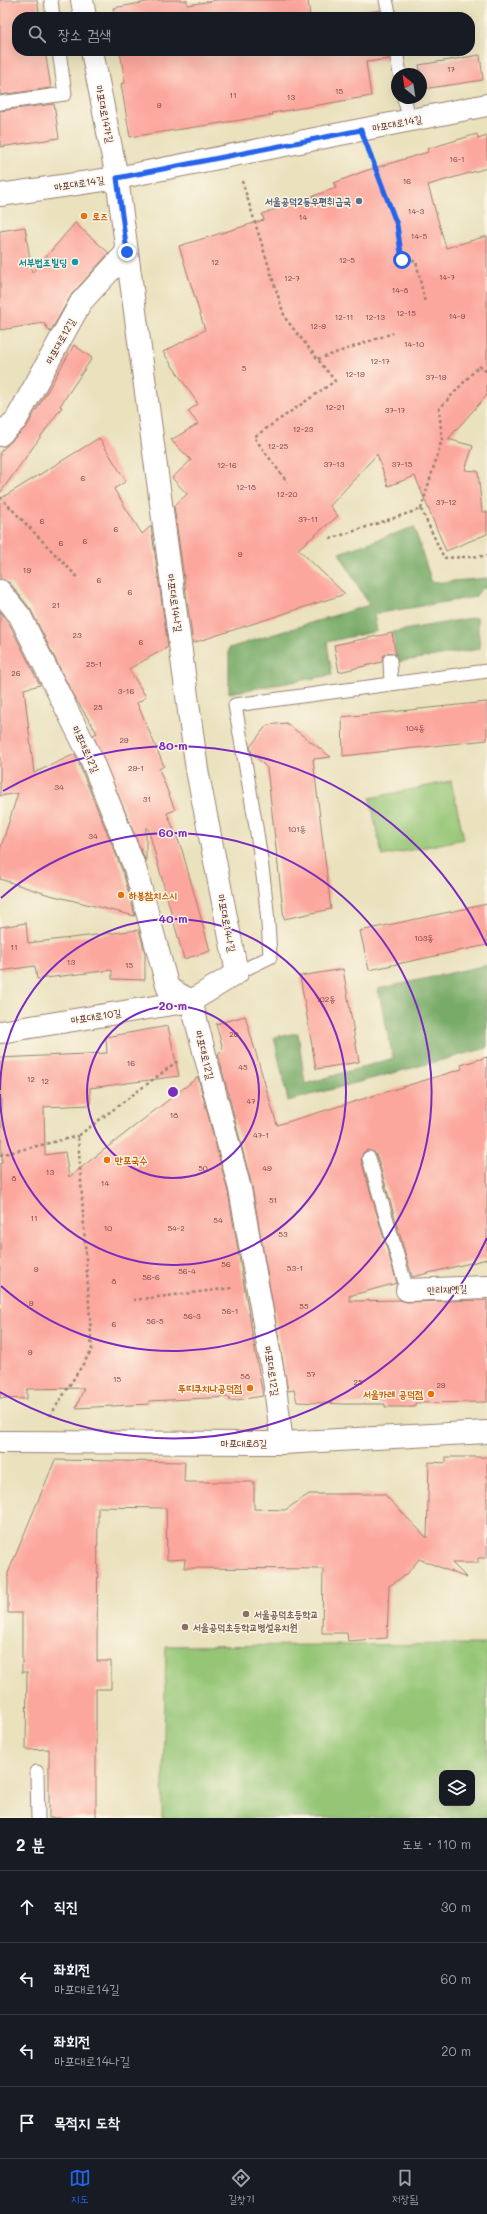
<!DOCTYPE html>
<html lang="ko">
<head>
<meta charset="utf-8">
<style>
	body { margin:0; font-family:Mali,"Poor Story",sans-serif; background:#20242c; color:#f1f3f6 }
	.controls { position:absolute; right:12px; bottom:12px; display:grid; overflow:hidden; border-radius:8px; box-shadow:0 4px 16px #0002 }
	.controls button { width:36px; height:36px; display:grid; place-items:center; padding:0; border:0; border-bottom:1px solid #363941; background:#171b24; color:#f1f3f6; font:20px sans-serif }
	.compass { position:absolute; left:391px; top:68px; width:36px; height:36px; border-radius:50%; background:#171b24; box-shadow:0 4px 16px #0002; rotate:330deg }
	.stop { position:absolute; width:12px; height:12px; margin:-9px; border:3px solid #2563eb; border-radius:50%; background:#fff }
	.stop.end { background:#2563eb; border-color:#fff; box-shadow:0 1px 4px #0008 }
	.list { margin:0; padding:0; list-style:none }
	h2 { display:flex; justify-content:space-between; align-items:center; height:52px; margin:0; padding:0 16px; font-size:17px }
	h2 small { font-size:13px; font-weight:400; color:#9ea1a6 }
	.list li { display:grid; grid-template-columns:26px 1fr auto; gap:12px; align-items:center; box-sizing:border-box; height:72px; padding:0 16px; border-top:1px solid #363941 }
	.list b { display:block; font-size:15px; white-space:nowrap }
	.list p { margin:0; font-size:13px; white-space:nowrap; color:#9ea1a6 }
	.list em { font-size:13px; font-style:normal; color:#9ea1a6 }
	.icon { flex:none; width:22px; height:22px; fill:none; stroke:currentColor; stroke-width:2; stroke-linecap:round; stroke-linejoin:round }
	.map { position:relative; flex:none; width:487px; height:1818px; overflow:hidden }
	.search { position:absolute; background:#171b24; box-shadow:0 4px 16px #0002; left:12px; right:12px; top:12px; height:44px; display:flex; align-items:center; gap:10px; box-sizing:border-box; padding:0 14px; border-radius:16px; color:#9ea1a6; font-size:15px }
	.sheet { height:340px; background:#171b24 }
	nav { display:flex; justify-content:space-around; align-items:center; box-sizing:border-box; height:56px; border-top:1px solid #363941; background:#171b24; font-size:11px; color:#9ea1a6 }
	nav a { display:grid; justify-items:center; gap:2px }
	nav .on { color:#2563eb }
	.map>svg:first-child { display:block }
</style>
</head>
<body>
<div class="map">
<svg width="487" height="1818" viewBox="0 0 487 1818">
	<rect width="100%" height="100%" fill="#fcf5e5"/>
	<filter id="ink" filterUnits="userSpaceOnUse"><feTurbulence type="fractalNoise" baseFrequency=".025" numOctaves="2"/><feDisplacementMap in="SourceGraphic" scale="8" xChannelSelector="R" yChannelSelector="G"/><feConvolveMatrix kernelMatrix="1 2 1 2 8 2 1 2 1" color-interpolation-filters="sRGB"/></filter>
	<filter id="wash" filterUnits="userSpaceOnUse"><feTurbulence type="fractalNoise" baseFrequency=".012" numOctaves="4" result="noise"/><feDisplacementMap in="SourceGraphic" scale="16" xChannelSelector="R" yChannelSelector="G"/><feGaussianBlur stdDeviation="0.9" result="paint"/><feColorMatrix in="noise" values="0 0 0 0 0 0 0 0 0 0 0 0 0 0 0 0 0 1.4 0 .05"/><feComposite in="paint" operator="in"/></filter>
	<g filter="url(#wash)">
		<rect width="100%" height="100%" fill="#eae1bd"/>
		<!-- green -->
		<path fill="#95c676" stroke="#707250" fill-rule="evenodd" d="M451,781L464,839L382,856L370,798Z
			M487,1644V1818H162L166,1646ZM442,1773H472V1803H442Z"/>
		<!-- forest -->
		<path fill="#78ab67" stroke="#616549" d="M414,527L432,583L487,578V588H482L475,597L374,614L377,631L327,642L332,675L229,693V648L369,605L339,553Z
			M477,617L480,649L397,662L392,632Z
			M487,965V1048L288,1101L274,1037L298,1033L305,1084L393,1058L378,989Z"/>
		<g id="blocks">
			<!-- building -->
			<path fill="#fca79d" d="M0,0H37L40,17H17V51H45L51,88L0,95Z
				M158,0H187V5L218,0H308L310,17H115L113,8Z
				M380,10L382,17H337L374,11Z
				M120,51H388L389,59L366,62L371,96L272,113L273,115L130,137L121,84L125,83Z
				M480,55L483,80L423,89L419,65Z
				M54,104L59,138L0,147V111Z
				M477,134L478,139L487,136V168L428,185L446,248L487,236V395L448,439L473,446L465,470L478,471L482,512H487V534L446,551L415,476L388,486L377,454L330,506L338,516L298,549L345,594L193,643L174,506L187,494L172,478L191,460L171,440L198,424L188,411L198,404L163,352L205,330L179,246L264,220L262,214L336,188L334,183L365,171L428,152L427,149Z
				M75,223L109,253L72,294L50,332L44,323L0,330V231L25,227L32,273Z
				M74,345L92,358L60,406L62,407L0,493V452L27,426Z
				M99,438L126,481L114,489L142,534L151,526L168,647L129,669L146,697L137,703L164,766L159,769L175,810L167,813L182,850L210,951L184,959L148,828H146V862L93,735L97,733L72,693L31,610L10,583L0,579V499Z
				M0,611L9,623L40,685L24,689L34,773L75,754L123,872L135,916L46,894L0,879V850L18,793L0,796Z
				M392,633L396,655L389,652L383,656L382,662L339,672L334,645Z
				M487,702V740L343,756L342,717Z
				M286,723L331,757L313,759L331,909L284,919L267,768L252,753L250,747L267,725Z
				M487,904V945L369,970L360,931Z
				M26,923L28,943L139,930L145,953V980L112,979V970L37,979L35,966L0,971V927Z
				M343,969L359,1062L316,1069L300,976Z
				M245,1016L277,1125L462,1069L461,1065L487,1057V1259L412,1277L377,1156L374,1152L367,1150L363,1153L361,1160L397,1283L349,1296L350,1301L400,1300L407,1302L487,1300V1402L415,1403V1407H385V1404H343L297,1402L294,1390L288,1391L252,1187L218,1054L223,1049L216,1024Z
				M168,1026L179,1076L90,1088V1105L44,1107L45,1155L65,1152L69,1177L198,1077L228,1192L263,1396L230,1401L229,1397L149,1401V1404L76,1408L84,1388L27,1389V1399L0,1398V1163H2L0,1058L107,1053L106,1037Z
				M446,1457H487V1558H478V1563H452L467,1578L419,1559L407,1574L389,1586L387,1638L348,1641L347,1633H322L323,1569L184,1568L185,1559L167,1560L166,1508L98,1507L97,1661H111V1689H96V1818H49V1749L26,1750L27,1672H22V1613H8V1573L55,1460L185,1462L184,1482H254V1509L285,1510L309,1494H384L427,1538L429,1462L446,1463Z"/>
		</g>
	</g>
	<g filter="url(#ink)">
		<use href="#blocks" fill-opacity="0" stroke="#9a8074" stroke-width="1"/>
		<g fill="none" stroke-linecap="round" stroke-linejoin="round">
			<defs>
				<path id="service" d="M51,0L53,17
					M386,0L390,17
					M396,51L400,74
					M404,98L410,120
					M0,103L65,94L59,51
					M390,660L391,684
					M237,973L270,957C267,873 249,788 235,705L487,671
					M369,1158L407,1290
					M37,1772L38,1818"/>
				<path id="minor" d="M82,0L85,17
					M0,195L117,178L487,105
					M0,435L16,420L81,302L127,252
					M0,591L20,616L90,756L135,868L168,988L191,1001L240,1189L274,1379L282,1443
					M0,1032L191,1001L237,973L197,770L117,178L92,51
					M407,1290L487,1287
					M0,1442L282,1443L487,1432"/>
			</defs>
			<!-- service casing -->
			<use href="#service" stroke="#9a8074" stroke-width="15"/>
			<!-- minor casing -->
			<use href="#minor" stroke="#9a8074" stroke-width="24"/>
			<!-- path -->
			<path stroke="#9a8074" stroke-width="2.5" stroke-dasharray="3 3" stroke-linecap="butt" d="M371,155L397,225L402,260L416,261L425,303
				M242,181L285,318L335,381L254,437L287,482
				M318,359L393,333
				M0,497L79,579
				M421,509L442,439L439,409L479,366L487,372
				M330,539L421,509L444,558L487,556
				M0,1155L78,1136
				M133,1300L232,1288
				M50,1416L92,1350L78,1136L179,1060"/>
			<!-- service -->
			<use href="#service" stroke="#fff" stroke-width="13"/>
			<!-- minor -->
			<use href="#minor" stroke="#fff" stroke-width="22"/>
		</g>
	</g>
	<g fill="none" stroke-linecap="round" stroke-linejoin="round" filter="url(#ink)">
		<!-- route -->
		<path stroke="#2563eb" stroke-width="5" d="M127,252L117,178L361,130L397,225L402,260"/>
	</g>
	<!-- distance rings -->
	<g fill="none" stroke="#7b2cbf" stroke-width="2">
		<circle cx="173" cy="1092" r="86"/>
		<path d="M0 1090A173 173 0 1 1 0 1094"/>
		<path d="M1 898A259 259 0 1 1 1 1286"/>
		<path d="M487 1238A346 346 0 0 1 0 1392M3 791A346 346 0 0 1 487 946"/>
	</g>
	<!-- markers -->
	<circle fill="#5c6f8a" stroke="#fcf5e5" stroke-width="1.5" cx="359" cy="201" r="4"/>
	<g fill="#e8710a" stroke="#fcf5e5" stroke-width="1.5">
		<circle cx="84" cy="216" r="4"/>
		<circle cx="121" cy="895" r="4"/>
		<circle cx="107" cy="1160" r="4"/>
		<circle cx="250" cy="1388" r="4"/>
		<circle cx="431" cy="1394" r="4"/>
	</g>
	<circle fill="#0f9aa8" stroke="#fcf5e5" stroke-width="1.5" cx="75" cy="262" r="4"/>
	<g fill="#8d6e63" stroke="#fcf5e5" stroke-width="1.5">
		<circle cx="246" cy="1614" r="4"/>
		<circle cx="185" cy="1627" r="4"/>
	</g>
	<g text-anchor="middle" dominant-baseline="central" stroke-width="3" stroke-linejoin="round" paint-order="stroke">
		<!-- number labels -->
		<g font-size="8" fill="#764148">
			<text x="451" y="69">17</text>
			<text x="339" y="91">15</text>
			<text x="233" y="95">11</text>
			<text x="291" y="97">13</text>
			<text x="159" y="105">9</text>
			<text x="457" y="159">16-1</text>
			<text x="407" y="181">16</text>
			<text x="416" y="211">14-3</text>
			<text x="303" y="217">14</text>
			<text x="419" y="236">14-5</text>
			<text x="347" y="260">12-5</text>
			<text x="215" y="262">12</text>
			<text x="447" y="277">14-7</text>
			<text x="292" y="278">12-7</text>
			<text x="400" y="290">14-8</text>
			<text x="406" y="313">12-15</text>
			<text x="457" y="316">14-9</text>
			<text x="344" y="317">12-11</text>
			<text x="375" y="317">12-13</text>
			<text x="318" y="326">12-9</text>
			<text x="414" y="344">14-10</text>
			<text x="380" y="361">12-17</text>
			<text x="244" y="368">5</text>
			<text x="355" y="374">12-19</text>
			<text x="436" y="377">37-19</text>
			<text x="335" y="407">12-21</text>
			<text x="395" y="410">37-17</text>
			<text x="303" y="429">12-23</text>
			<text x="278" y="446">12-25</text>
			<text x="334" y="464">37-13</text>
			<text x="402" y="464">37-15</text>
			<text x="227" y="465">12-16</text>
			<text x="83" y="478">6</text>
			<text x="246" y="487">12-18</text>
			<text x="287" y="494">12-20</text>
			<text x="446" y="502">37-12</text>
			<text x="308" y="519">37-11</text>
			<text x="42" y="521">6</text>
			<text x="116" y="529">6</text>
			<text x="85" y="541">6</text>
			<text x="61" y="543">6</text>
			<text x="240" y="554">9</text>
			<text x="27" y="570">19</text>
			<text x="99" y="580">6</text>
			<text x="130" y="592">6</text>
			<text x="56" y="605">21</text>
			<text x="77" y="635">23</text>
			<text x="141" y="642">6</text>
			<text x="94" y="664">25-1</text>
			<text x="16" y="673">26</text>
			<text x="126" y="691">3-16</text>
			<text x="98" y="707">25</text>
			<text x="415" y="728">104동</text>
			<text x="124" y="740">29</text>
			<text x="136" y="768">29-1</text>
			<text x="59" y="787">34</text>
			<text x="147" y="799">31</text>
			<text x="297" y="829">101동</text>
			<text x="93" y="836">34</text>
			<text x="424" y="938">103동</text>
			<text x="14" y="947">11</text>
			<text x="71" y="962">13</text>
			<text x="129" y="965">15</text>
			<text x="326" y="999">102동</text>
			<text x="234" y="1034">20</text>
			<text x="131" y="1063">16</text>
			<text x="243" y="1067">45</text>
			<text x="31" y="1079">12</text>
			<text x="45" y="1081">12</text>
			<text x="251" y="1101">47</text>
			<text x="174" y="1115">18</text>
			<text x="261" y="1135">47-1</text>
			<text x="203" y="1168">50</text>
			<text x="267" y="1168">49</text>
			<text x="50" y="1172">13</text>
			<text x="14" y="1178">8</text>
			<text x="105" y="1183">14</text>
			<text x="273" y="1200">51</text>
			<text x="34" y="1218">11</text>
			<text x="218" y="1220">54</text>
			<text x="108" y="1228">10</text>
			<text x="176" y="1228">54-2</text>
			<text x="283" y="1234">53</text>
			<text x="226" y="1264">56</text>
			<text x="295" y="1268">53-1</text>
			<text x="36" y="1269">9</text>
			<text x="187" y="1271">56-4</text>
			<text x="151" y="1277">56-6</text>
			<text x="114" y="1281">8</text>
			<text x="31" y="1303">9</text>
			<text x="304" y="1306">55</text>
			<text x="230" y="1311">56-1</text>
			<text x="192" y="1316">56-3</text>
			<text x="155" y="1321">56-5</text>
			<text x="114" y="1324">6</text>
			<text x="30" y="1352">9</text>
			<text x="311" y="1374">57</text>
			<text x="245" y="1376">58</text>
			<text x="117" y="1379">15</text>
			<text x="358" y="1382">25</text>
			<text x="441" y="1385">29</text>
		</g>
		<!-- street labels -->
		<g font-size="10" fill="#4a1f2b" stroke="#fcf5e5">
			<text transform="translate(105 114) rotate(79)">마포대로14가길</text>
			<text transform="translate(397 123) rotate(-11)">마포대로14길</text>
			<text transform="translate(79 183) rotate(-9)">마포대로14길</text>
			<text transform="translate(60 341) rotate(-61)">마포대로12길</text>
			<text transform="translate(175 603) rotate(82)">마포대로14나길</text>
			<text transform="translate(86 749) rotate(65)">마포대로12길</text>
			<text transform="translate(227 923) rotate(79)">마포대로14나길</text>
			<text transform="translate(96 1016) rotate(-9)">마포대로10길</text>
			<text transform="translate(205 1055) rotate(76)">마포대로12길</text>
			<text transform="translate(447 1289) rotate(-3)">만리재옛길</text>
			<text transform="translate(272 1371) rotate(81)">마포대로12길</text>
			<text x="244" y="1443">마포대로8길</text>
		</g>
		<!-- service labels -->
		<g font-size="10" font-weight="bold" fill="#4e5e75" stroke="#fcf5e5" text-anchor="end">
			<text x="351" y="201">서울공덕2동우편취급국</text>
		</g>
		<!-- food labels -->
		<g font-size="10" font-weight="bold" fill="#c56008" stroke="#fcf5e5" text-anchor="start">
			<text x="92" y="216">로즈</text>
			<text x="129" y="895">하봉참치스시</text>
			<text x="115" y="1160">만포국수</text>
			<text x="242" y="1388" text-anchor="end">뚜띠쿠치나공덕점</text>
			<text x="423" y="1394" text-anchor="end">서울카레 공덕점</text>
		</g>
		<!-- culture labels -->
		<g font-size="10" font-weight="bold" fill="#0d838f" stroke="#fcf5e5" text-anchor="end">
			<text x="67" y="262">서부법조빌딩</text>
		</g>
		<!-- education labels -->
		<g font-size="10" font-weight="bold" fill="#785e54" stroke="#fcf5e5" text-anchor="start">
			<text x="254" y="1614">서울공덕초등학교</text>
			<text x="193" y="1627">서울공덕초등학교병설유치원</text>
		</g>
	</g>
	<circle cx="173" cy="1092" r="6" fill="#7b2cbf" stroke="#fcf5e5" stroke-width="2"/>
	<g font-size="12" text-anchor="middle" font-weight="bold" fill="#7b2cbf" stroke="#fcf5e5" stroke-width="3" stroke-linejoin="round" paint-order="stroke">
		<text x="173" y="750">80 m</text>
		<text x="173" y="837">60 m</text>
		<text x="173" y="923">40 m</text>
		<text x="173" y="1010">20 m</text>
	</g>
</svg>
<div class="controls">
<button><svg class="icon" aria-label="layers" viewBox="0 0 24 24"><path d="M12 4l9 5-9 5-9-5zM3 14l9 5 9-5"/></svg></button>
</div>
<svg class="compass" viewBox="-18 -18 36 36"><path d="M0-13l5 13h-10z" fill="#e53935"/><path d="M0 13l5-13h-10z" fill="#9ea1a6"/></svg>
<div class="stop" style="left:402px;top:260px"></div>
<div class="stop end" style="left:127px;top:252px"></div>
<div class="search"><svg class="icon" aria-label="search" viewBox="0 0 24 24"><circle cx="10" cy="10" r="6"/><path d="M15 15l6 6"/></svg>장소 검색</div>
</div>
<section class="sheet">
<h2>2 분<small>도보 · 110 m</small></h2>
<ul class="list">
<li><svg class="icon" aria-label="ahead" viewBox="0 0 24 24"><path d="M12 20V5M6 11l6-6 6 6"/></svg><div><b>직진</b></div><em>30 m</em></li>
<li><svg class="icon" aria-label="left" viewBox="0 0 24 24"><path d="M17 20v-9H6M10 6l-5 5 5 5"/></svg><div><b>좌회전</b><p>마포대로14길</p></div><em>60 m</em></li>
<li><svg class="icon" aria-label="left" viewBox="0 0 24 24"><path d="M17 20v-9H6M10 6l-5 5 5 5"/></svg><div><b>좌회전</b><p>마포대로14나길</p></div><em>20 m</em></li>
<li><svg class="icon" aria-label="arrive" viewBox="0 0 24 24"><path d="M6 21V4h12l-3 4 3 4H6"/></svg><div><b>목적지 도착</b></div></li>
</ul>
</section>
<nav>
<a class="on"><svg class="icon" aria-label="map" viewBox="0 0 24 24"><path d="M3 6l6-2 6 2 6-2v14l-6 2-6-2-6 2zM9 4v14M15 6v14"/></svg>지도</a>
<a><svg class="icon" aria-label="directions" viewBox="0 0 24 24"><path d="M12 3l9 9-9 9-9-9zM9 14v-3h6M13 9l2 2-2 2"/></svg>길찾기</a>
<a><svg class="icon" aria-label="saved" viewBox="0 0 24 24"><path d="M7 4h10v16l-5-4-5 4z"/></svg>저장됨</a>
</nav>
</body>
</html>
